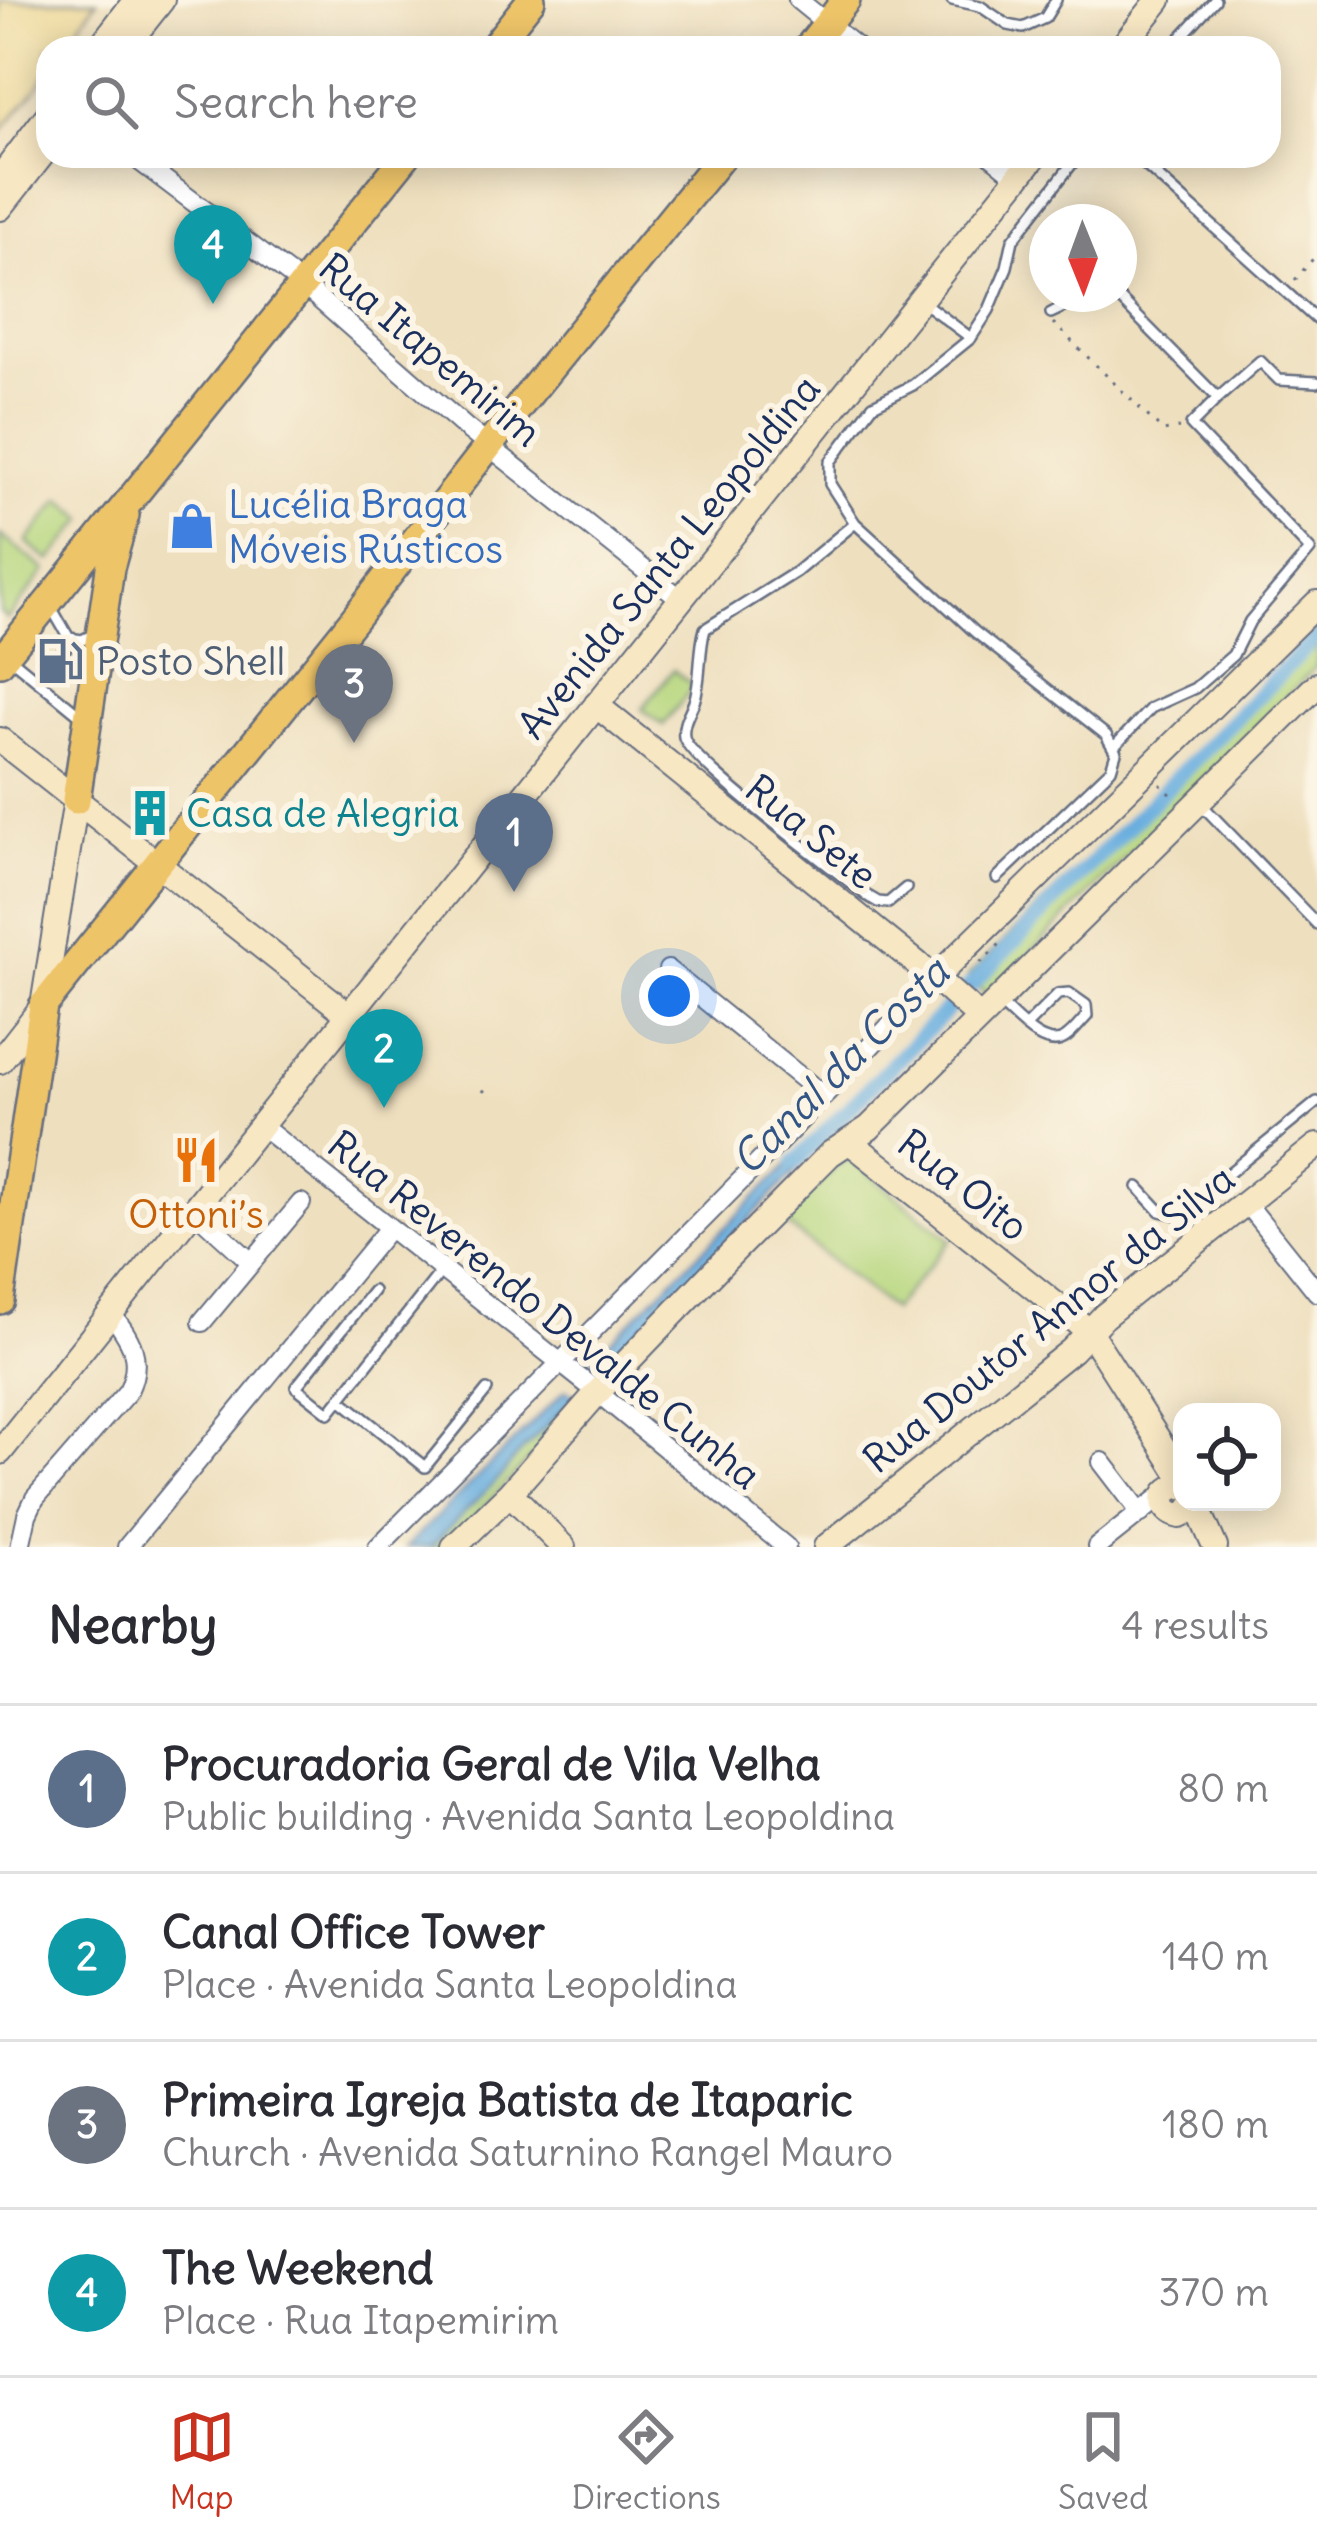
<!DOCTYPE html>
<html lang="en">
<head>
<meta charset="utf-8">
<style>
	body { margin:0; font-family:Delius,sans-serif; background:#f2f2f3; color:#2b2b33 }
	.controls { position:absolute; right:36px; bottom:36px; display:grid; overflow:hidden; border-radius:24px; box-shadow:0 6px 30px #0003 }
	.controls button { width:108px; height:108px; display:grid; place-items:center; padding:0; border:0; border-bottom:3px solid #e1e1e2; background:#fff; color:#2b2b33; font:60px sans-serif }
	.compass { position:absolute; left:1029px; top:204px; width:108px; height:108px; border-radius:50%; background:#fff; box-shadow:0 6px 30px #0003; rotate:179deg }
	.you { position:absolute; left:669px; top:996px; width:42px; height:42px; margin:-30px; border:9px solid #fff; border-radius:50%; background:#1a73e8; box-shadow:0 0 0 18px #1a73e833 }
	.badge { display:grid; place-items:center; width:78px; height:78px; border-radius:50%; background:#c8321e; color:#fff; font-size:39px; font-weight:700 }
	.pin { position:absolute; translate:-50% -99px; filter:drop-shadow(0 3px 6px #0008) }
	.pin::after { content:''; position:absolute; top:63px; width:42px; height:36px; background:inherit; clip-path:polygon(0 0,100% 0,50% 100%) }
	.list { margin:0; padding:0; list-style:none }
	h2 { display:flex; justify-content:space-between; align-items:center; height:156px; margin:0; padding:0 48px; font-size:51px }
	h2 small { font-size:39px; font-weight:400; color:#7c7c81 }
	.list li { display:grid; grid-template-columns:78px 1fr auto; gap:36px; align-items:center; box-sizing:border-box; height:168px; padding:0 48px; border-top:3px solid #e1e1e2 }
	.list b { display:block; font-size:45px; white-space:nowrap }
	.list p { margin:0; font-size:39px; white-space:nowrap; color:#7c7c81 }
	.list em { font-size:39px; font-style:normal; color:#7c7c81 }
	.icon { flex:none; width:66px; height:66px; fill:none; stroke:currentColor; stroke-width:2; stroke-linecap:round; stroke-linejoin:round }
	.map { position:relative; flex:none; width:1317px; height:1547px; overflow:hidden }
	.search { position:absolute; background:#fff; box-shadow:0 6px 30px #0003; left:36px; right:36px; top:36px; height:132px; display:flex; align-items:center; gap:30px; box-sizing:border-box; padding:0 42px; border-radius:36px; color:#7c7c81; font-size:45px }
	.sheet { height:828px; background:#fff }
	nav { display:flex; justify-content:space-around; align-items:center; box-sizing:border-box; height:168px; border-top:3px solid #e1e1e2; background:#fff; font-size:33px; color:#7c7c81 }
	nav a { display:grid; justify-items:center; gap:6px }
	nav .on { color:#c8321e }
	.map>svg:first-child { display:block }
</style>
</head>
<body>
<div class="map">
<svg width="1317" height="1547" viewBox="0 0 1317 1547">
	<rect width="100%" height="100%" fill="#fcf5e5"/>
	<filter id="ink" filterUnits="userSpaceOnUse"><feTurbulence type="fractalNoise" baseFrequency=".00833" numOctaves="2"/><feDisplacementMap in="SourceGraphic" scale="24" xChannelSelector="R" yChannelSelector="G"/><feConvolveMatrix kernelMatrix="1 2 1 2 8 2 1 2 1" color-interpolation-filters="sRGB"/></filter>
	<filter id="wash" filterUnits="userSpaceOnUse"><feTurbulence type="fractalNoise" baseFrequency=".004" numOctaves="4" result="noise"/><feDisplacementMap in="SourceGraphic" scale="48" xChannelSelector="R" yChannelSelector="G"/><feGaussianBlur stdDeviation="2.7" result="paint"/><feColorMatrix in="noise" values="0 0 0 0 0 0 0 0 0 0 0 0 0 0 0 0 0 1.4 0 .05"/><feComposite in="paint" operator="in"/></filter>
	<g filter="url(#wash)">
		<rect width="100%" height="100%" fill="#eedfbe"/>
		<!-- green -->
		<path fill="#b7d77f" stroke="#69836e" stroke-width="3" d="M61,499L85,519L50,561L27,542Z
			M0,535L46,570L8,619L0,613Z
			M1317,634V666L987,996L968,976Z
			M673,670L694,686L663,725L642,709Z
			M847,1160L853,1161L951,1240L892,1310L781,1220L840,1163Z
			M575,1396L585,1402L444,1547H430L503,1474L512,1462Z"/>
		<!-- sand -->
		<path fill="#eeda9e" stroke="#84847e" stroke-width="3" d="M0,0H97L64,48H48V71L33,94L0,131Z"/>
		<!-- water -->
		<path fill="#69aedf" stroke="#426e9e" stroke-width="3" d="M804,1149L811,1156L592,1380L581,1371Z
			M566,1390L575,1396L512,1462L503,1474L430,1547H406Z"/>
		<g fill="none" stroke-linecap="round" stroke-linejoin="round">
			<!-- canal -->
			<path stroke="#69aedf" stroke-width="16" d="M794,1164L1317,636"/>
		</g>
	</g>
	<g filter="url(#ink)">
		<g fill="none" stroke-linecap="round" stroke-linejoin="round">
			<defs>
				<path id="lane" d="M952,0L980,6L1008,25L1023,28L1045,18L1056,0
					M1171,48L1215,0
					M1135,156L1317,320
					M1115,294L1218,398
					M920,300L971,338L913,385L873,405L830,462V484L855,523L975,632L1106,735L1116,753L1111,769L997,878
					M1051,313L1091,294
					M971,338L989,310L1007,267L1013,240L1078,156
					M855,523L796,572L705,629C698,653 702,679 694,702C689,714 682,724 684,737C689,762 838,872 866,895L878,902L888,903L906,888
					M51,607L69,638L82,640L92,635
					M10,658L81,716
					M39,681L73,639
					M1114,747L1151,708L1195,688L1233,655L1250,621L1310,550L1191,425L1218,398L1260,361L1279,380L1317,382
					M1200,803L1317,924
					M998,1002C1014,1015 1043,1052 1065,1038C1073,1033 1080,1023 1087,1016L1086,1005L1069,993L1058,994L1026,1026
					M1138,1187L1160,1211L1177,1215L1317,1102
					M373,1291L296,1387L329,1413L442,1270
					M340,1399L425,1467L487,1390"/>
				<path id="street" d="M798,0L857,48
					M133,156L302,284L465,427L681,599
					M992,156L1018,177
					M668,970L824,1096
					M260,1125L591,1387L786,1547
					M1246,1203L1317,1292
					M193,1209L251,1262
					M202,1322L301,1203
					M1102,1462L1141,1513
					M20,1547L27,1515L35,1498L128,1391C144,1358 130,1338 110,1312
					M127,1547L389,1228
					M378,1547L790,1131L935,978
					M1097,1547L1164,1494"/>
				<path id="secondary" d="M99,48L136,0
					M124,48L162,0
					M1121,48L1159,0
					M0,178L48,115
					M0,208L48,147
					M596,705L935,978L979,1017
					M0,740L349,1015
					M935,978L1317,603
					M0,1061L43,1006L76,800
					M849,1141L1089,1331L1182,1477
					M0,1452L1035,156
					M1182,1486C1159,1486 1158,1512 1180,1516L1190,1511L1194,1502
					M510,1493L563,1547
					M1195,1502L1215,1547
					M454,1547L510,1493L597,1393L723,1262L830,1154L869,1128L1317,685
					M826,1547L1072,1350L1104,1316L1317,1146"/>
				<path id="primary" d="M493,48L531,0
					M808,48L846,0
					M0,662L406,156
					M76,800L110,568L125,515
					M0,1300L43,1006L354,619L529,394L722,156"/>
			</defs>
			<!-- lane casing -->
			<use href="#lane" stroke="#656d80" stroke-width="14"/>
			<!-- street casing -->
			<use href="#street" stroke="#656d80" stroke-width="22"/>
			<!-- secondary casing -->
			<use href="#secondary" stroke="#656d80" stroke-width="28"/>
			<!-- primary casing -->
			<use href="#primary" stroke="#656d80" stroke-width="32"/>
			<!-- path -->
			<path stroke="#656d80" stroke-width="3" stroke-dasharray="3 9" stroke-linecap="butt" d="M1295,280L1317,254
				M1053,323L1163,431L1179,428
				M1160,784L1175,798
				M980,961L982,962L1003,941
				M483,1092L485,1089"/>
			<!-- lane -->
			<use href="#lane" stroke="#fff" stroke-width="9"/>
			<!-- street -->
			<use href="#street" stroke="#fff" stroke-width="18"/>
			<!-- secondary -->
			<use href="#secondary" stroke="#f8e7c3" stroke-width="24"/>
			<!-- primary -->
			<use href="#primary" stroke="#eec469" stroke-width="27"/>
		</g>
	</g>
	<!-- icons -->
	<defs>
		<symbol id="shop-bare" viewBox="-9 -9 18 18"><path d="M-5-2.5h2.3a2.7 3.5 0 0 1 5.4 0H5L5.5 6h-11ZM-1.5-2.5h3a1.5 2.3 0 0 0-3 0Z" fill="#3f7fe0" stroke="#fcf5e5" stroke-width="2.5" paint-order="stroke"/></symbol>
		<symbol id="fuel-bare" viewBox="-9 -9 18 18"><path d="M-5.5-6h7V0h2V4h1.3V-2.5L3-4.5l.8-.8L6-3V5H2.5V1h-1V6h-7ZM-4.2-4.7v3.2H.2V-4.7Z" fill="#5c6f8a" stroke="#fcf5e5" stroke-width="2.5" paint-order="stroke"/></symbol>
		<symbol id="building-bare" viewBox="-9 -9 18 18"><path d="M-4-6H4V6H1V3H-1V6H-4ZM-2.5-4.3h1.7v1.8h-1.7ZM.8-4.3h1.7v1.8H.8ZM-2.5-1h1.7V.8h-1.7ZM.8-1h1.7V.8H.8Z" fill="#0f9aa8" stroke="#fcf5e5" stroke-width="2.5" paint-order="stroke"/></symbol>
		<symbol id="restaurant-bare" viewBox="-9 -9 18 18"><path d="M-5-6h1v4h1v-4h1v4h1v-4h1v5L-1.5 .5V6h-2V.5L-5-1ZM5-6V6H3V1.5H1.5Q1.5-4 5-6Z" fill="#e8710a" stroke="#fcf5e5" stroke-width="2.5" paint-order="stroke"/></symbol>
	</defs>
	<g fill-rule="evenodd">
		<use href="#shop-bare" x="159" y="493" width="66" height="66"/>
		<use href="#fuel-bare" x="27" y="628" width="66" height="66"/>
		<use href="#building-bare" x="117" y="780" width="66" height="66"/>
		<use href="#restaurant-bare" x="163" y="1127" width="66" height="66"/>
	</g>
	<g text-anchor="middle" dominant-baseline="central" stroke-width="12" stroke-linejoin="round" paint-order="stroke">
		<!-- street labels -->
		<g font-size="39" fill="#1b2f5e" stroke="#fcf5e5">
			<text transform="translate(430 350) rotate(40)">Rua Itapemirim</text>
			<text transform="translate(669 557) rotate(-51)">Avenida Santa Leopoldina</text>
			<text transform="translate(811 832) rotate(39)">Rua Sete</text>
			<text transform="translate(963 1185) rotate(38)">Rua Oito</text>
			<text transform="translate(544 1310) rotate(39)">Rua Reverendo Devalde Cunha</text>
			<text transform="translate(1049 1319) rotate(-39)">Rua Doutor Annor da Silva</text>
		</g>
		<!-- shop labels -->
		<g font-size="39" fill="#366cbe" stroke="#fcf5e5" text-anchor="start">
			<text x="228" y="504">Lucélia Braga<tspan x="228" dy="45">Móveis Rústicos</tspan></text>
		</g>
		<!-- service labels -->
		<g font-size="39" fill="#4e5e75" stroke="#fcf5e5" text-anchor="start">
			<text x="96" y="661">Posto Shell</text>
		</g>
		<!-- culture labels -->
		<g font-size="39" fill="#0d838f" stroke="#fcf5e5" text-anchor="start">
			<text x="186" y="813">Casa de Alegria</text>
		</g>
		<!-- food labels -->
		<g font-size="39" fill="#c56008" stroke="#fcf5e5">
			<text x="196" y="1214">Ottoni’s</text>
		</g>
		<!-- water labels -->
		<g font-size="42" font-style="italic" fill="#325585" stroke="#fcf5e5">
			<text transform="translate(840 1066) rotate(-45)">Canal da Costa</text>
		</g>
	</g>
</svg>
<div class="controls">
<button><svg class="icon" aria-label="locate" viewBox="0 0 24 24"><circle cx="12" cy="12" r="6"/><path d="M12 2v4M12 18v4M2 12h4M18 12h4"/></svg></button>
</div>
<svg class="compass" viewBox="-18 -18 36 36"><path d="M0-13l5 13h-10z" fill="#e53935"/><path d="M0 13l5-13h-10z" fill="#7c7c81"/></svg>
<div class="you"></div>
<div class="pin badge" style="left:514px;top:892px;background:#5c6f8a">1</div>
<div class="pin badge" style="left:384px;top:1108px;background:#0f9aa8">2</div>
<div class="pin badge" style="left:354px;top:743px;background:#6b7280">3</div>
<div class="pin badge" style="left:213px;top:304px;background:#0f9aa8">4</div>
<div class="search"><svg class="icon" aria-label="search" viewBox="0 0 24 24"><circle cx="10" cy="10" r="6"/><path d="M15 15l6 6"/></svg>Search here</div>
</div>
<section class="sheet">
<h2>Nearby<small>4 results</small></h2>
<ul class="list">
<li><span class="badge" style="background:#5c6f8a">1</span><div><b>Procuradoria Geral de Vila Velha</b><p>Public building · Avenida Santa Leopoldina</p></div><em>80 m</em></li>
<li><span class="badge" style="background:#0f9aa8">2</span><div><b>Canal Office Tower</b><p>Place · Avenida Santa Leopoldina</p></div><em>140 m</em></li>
<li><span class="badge" style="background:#6b7280">3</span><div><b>Primeira Igreja Batista de Itaparic</b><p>Church · Avenida Saturnino Rangel Mauro</p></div><em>180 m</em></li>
<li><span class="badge" style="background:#0f9aa8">4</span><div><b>The Weekend</b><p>Place · Rua Itapemirim</p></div><em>370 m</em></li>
</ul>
</section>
<nav>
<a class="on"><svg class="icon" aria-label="map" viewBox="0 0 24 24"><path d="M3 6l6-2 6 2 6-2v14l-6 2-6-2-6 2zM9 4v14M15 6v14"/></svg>Map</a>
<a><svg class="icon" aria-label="directions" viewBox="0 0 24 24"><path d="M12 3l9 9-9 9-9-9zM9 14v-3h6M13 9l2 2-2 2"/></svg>Directions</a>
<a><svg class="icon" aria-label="saved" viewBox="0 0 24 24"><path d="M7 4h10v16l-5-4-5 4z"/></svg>Saved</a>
</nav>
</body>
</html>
